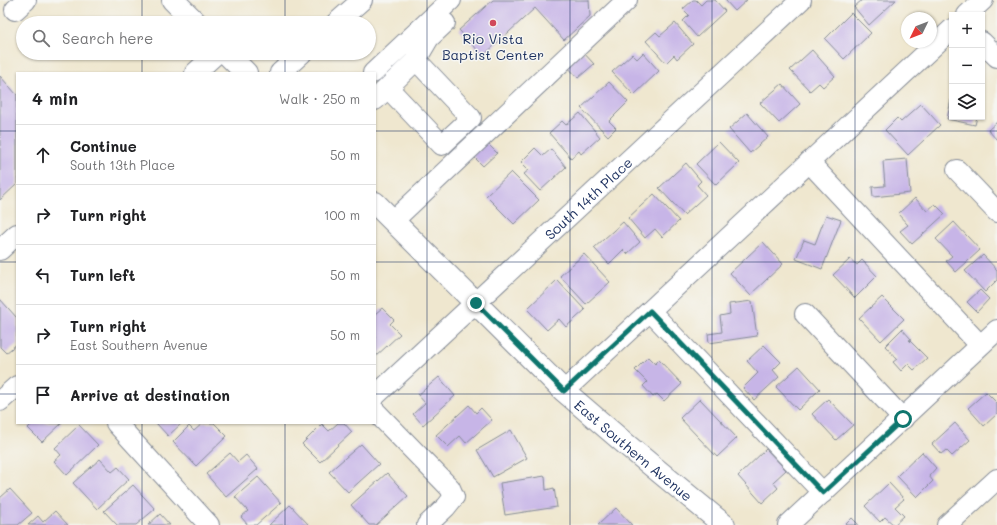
<!DOCTYPE html>
<html lang="en">
<head>
<meta charset="utf-8">
<style>
	body { margin:0; font-family:Mali,sans-serif; background:#f2f2f2; color:#202124 }
	.controls { position:absolute; right:12px; top:12px; display:grid; overflow:hidden; border-radius:0px; box-shadow:0 1px 3px #0004 }
	.controls button { width:36px; height:36px; display:grid; place-items:center; padding:0; border:0; border-bottom:1px solid #e0e0e0; background:#fff; color:#202124; font:20px sans-serif }
	.compass { position:absolute; left:901px; top:12px; width:36px; height:36px; border-radius:50%; background:#fff; box-shadow:0 1px 3px #0004; rotate:227deg }
	.stop { position:absolute; width:12px; height:12px; margin:-9px; border:3px solid #0f766e; border-radius:50%; background:#fff }
	.stop.end { background:#0f766e; border-color:#fff; box-shadow:0 1px 4px #0008 }
	.list { margin:0; padding:0; list-style:none }
	h2 { display:flex; justify-content:space-between; align-items:center; height:52px; margin:0; padding:0 16px; font-size:17px }
	h2 small { font-size:13px; font-weight:400; color:#757577 }
	.list li { display:grid; grid-template-columns:26px 1fr auto; gap:12px; align-items:center; box-sizing:border-box; height:60px; padding:0 16px; border-top:1px solid #e0e0e0 }
	.list b { display:block; font-size:15px; white-space:nowrap }
	.list p { margin:0; font-size:13px; white-space:nowrap; color:#757577 }
	.list em { font-size:13px; font-style:normal; color:#757577 }
	.icon { flex:none; width:22px; height:22px; fill:none; stroke:currentColor; stroke-width:2; stroke-linecap:round; stroke-linejoin:round }
	.map { position:relative; flex:none; width:997px; height:525px; overflow:hidden }
	.search { position:absolute; background:#fff; box-shadow:0 1px 3px #0004; left:16px; top:16px; width:360px; height:44px; display:flex; align-items:center; gap:10px; box-sizing:border-box; padding:0 14px; border-radius:22px; color:#757577; font-size:15px }
	.panel { position:absolute; background:#fff; box-shadow:0 1px 3px #0004; left:16px; top:72px; width:360px; height:352px; border-radius:0px }
	.map>svg:first-child { display:block }
</style>
</head>
<body>
<div class="map">
<svg width="997" height="525" viewBox="0 0 997 525">
	<rect width="100%" height="100%" fill="#f6f6f2"/>
	<filter id="ink" filterUnits="userSpaceOnUse"><feTurbulence type="fractalNoise" baseFrequency=".025" numOctaves="2"/><feDisplacementMap in="SourceGraphic" scale="8" xChannelSelector="R" yChannelSelector="G"/><feConvolveMatrix kernelMatrix="1 2 1 2 8 2 1 2 1" color-interpolation-filters="sRGB"/></filter>
	<filter id="wash" filterUnits="userSpaceOnUse"><feTurbulence type="fractalNoise" baseFrequency=".012" numOctaves="4" result="noise"/><feDisplacementMap in="SourceGraphic" scale="16" xChannelSelector="R" yChannelSelector="G"/><feGaussianBlur stdDeviation="0.9" result="paint"/><feColorMatrix in="noise" values="0 0 0 0 0 0 0 0 0 0 0 0 0 0 0 0 0 1.4 0 .05"/><feComposite in="paint" operator="in"/></filter>
	<g filter="url(#wash)">
		<rect width="100%" height="100%" fill="#efe7cf"/>
		<g id="blocks">
			<!-- building -->
			<path fill="#c7b5e7" d="M493,0H589L590,16L564,40L535,8L483,56L459,30Z
				M693,0H696L701,5L706,0H715L725,11L697,37L683,21L689,15L683,9Z
				M725,0H747L735,11Z
				M862,0H896L869,25L854,7Z
				M851,13L871,33L844,59L825,39Z
				M675,23L693,44L677,59L674,55L666,63L646,41L656,32L660,36Z
				M812,50L835,76L823,87L819,83L810,91L790,70Z
				M582,51L594,64L578,78L566,65Z
				M643,53L659,71L634,95L612,72L632,54L637,59Z
				M0,76L17,95V184L0,200Z
				M609,82L628,102L609,121L616,128L608,136L581,108Z
				M782,84L800,104L779,123L760,103Z
				M951,100L952,117H977L975,125L947,119Z
				M921,104L940,125L908,155L885,130L897,118L901,122Z
				M580,113L600,137L581,154L579,151L571,158L549,133L562,121L566,125Z
				M747,113L768,137L750,153L729,129Z
				M997,122V140L988,130Z
				M485,141L497,153L483,166L471,154Z
				M719,142L739,163L716,185L696,164Z
				M535,148L543,156L551,149L566,167L540,191L524,174L529,170L521,162Z
				M907,159L910,193L873,197L872,187L885,186L883,161Z
				M686,163L701,181L697,185L706,195L684,215L659,188Z
				M511,172L539,200L514,224L486,196Z
				M654,194L679,221L662,237L655,229L645,238L628,218Z
				M915,198L927,211L935,204L945,214L912,244L900,231L908,225L898,214Z
				M826,215L841,220L822,269L796,259L804,240L815,244Z
				M623,222L640,242L627,254L623,250L609,264L594,248Z
				M954,222L980,250L956,272L946,261L952,256L936,239Z
				M763,242L783,264L750,295L730,273Z
				M584,254L610,282L586,304L560,276Z
				M983,255L997,270V280L985,292L965,271Z
				M850,259L857,265L862,260L877,276L855,298L833,275Z
				M557,280L585,310L566,327L559,319L547,330L527,309Z
				M980,290L989,299L977,312L967,302Z
				M882,297L904,319L881,341L859,318Z
				M0,299L17,318V344L6,353L0,347Z
				M752,301L757,336L709,343L708,334L722,332L720,316L730,314L729,304Z
				M382,308L394,320L390,324L400,334L375,357V314Z
				M902,329L911,339L909,340L927,358L914,370L908,364L901,371L893,362L897,359L885,346Z
				M764,345L781,362L773,370L779,377L754,400L743,388L758,373L747,361Z
				M648,357L655,364L659,360L682,384L664,401L657,394L653,397L643,386L647,382L635,370Z
				M799,366L820,389L798,410L776,387Z
				M439,377L455,396L423,425L413,414L425,403L418,395Z
				M986,392L997,403V414L984,426L968,408Z
				M700,399L737,438L717,457L680,418Z
				M828,399L853,425L836,440L812,414Z
				M469,405L476,413L481,408L492,420L466,443L460,436L448,447L436,435Z
				M29,423H62L42,442L28,428L31,425Z
				M156,423H182L168,436Z
				M203,423H214L227,436L196,466L173,442L189,426L194,431Z
				M338,423H344L352,432L320,462L302,444L322,424L329,431Z
				M955,423L970,440L952,456L946,450L941,454L932,444Z
				M79,425L98,445L67,475L54,461L61,455L55,448Z
				M511,430L527,458L493,477L477,450Z
				M361,444L379,464L348,492L329,472Z
				M766,449L786,470L773,482L778,488L762,503L738,476Z
				M922,452L936,468L929,476L933,481L917,497L897,476Z
				M230,453L238,462L246,455L258,469L226,497L206,474Z
				M100,459L112,472L118,467L129,479L97,509L73,483Z
				M387,473L408,496L376,525H369L351,505Z
				M545,476L546,490L554,488L557,507L505,515L500,483Z
				M258,477L281,503L256,525H248L241,517L248,511L235,497Z
				M889,483L904,499L895,507L904,516L894,525L885,517L880,522L865,506Z
				M133,485L155,509L136,525H117L104,511Z
				M10,489L32,513L18,525H0V498Z
				M290,505L309,525H269Z
				M616,508L632,525H598Z
				M55,511L68,525H28L38,516L43,522Z
				M160,514L170,525H148Z
				M852,518L859,525H845Z"/>
		</g>
	</g>
	<g filter="url(#ink)">
		<use href="#blocks" fill-opacity="0" stroke="#858b96" stroke-width="1"/>
		<g fill="none" stroke-linecap="round" stroke-linejoin="round">
			<defs>
				<g id="minor">
					<path d="M15,10L26,0"/>
					<path d="M967,15L983,0"/>
					<path d="M336,23L362,0"/>
					<path d="M982,42L997,57"/>
					<path d="M195,73L217,53"/>
					<path d="M280,73L302,53"/>
					<path d="M373,73L451,0"/>
					<path d="M388,88L442,145L471,118L416,60"/>
					<path d="M375,100L416,60L429,38L445,23"/>
					<path d="M809,162L980,345"/>
					<path d="M957,170L997,212"/>
					<path d="M393,221L627,0"/>
					<path d="M0,250L17,234"/>
					<path d="M650,311L823,493"/>
					<path d="M805,314L903,419"/>
					<path d="M564,391L952,29"/>
					<path id="s1" d="M375,396L801,0"/>
					<path d="M0,401L17,386"/>
					<path d="M375,411L450,488L454,497L446,507L427,525"/>
					<path d="M116,423L209,525"/>
					<path d="M788,525L997,330"/>
					<path d="M947,525L997,479"/>
				</g>
				<g id="major">
					<path d="M173,0L196,23"/>
					<path d="M226,53L246,73"/>
					<path id="s2" d="M375,203L564,391L628,446L724,525"/>
				</g>
			</defs>
			<!-- minor casing -->
			<use href="#minor" stroke="#858b96" stroke-width="22"/>
			<!-- major casing -->
			<use href="#major" stroke="#858b96" stroke-width="24"/>
			<!-- minor -->
			<use href="#minor" stroke="#fff" stroke-width="20"/>
			<!-- major -->
			<use href="#major" stroke="#fff" stroke-width="22"/>
		</g>
	</g>
	<g fill="none" stroke-linecap="round" stroke-linejoin="round" filter="url(#ink)">
		<!-- route -->
		<path stroke="#0f766e" stroke-width="5" d="M476,303L564,391L650,311L823,493L903,419"/>
	</g>
	<!-- grid -->
	<path fill="none" stroke="#1b2f5e" stroke-width="1" stroke-opacity="0.55" d="M142,0V23M285,0V23M427,0V525M570,0V525M712,0V525M855,0V525M142,53V73M285,53V73M0,131H17M375,131H997M0,262H17M375,262H997M0,394H17M375,394H997M142,423V525M285,423V525"/>
	<!-- markers -->
	<circle fill="#d1495b" stroke="#f6f6f2" stroke-width="1.5" cx="493" cy="23" r="4"/>
	<g text-anchor="middle" dominant-baseline="central" stroke-width="3" stroke-linejoin="round" paint-order="stroke">
		<!-- poi labels -->
		<g font-size="14" fill="#1b2f5e" stroke="#f6f6f2">
			<text x="493" y="38">Rio Vista<tspan x="493" dy="16">Baptist Center</tspan></text>
		</g>
		<!-- street labels -->
		<g font-size="14" fill="#1b2f5e" stroke="#f6f6f2">
			<text stroke="none"><textPath href="#s1" startOffset="291">South 14th Place</textPath></text>
			<text stroke="none"><textPath href="#s2" startOffset="358">East Southern Avenue</textPath></text>
		</g>
	</g>
</svg>
<div class="controls">
<button>+</button>
<button>−</button>
<button><svg class="icon" aria-label="layers" viewBox="0 0 24 24"><path d="M12 4l9 5-9 5-9-5zM3 14l9 5 9-5"/></svg></button>
</div>
<svg class="compass" viewBox="-18 -18 36 36"><path d="M0-13l5 13h-10z" fill="#e53935"/><path d="M0 13l5-13h-10z" fill="#757577"/></svg>
<div class="stop" style="left:903px;top:419px"></div>
<div class="stop end" style="left:476px;top:303px"></div>
<div class="search"><svg class="icon" aria-label="search" viewBox="0 0 24 24"><circle cx="10" cy="10" r="6"/><path d="M15 15l6 6"/></svg>Search here</div>
<section class="panel">
<h2>4 min<small>Walk · 250 m</small></h2>
<ul class="list">
<li><svg class="icon" aria-label="ahead" viewBox="0 0 24 24"><path d="M12 20V5M6 11l6-6 6 6"/></svg><div><b>Continue</b><p>South 13th Place</p></div><em>50 m</em></li>
<li><svg class="icon" aria-label="right" viewBox="0 0 24 24"><path d="M7 20v-9h11M14 6l5 5-5 5"/></svg><div><b>Turn right</b></div><em>100 m</em></li>
<li><svg class="icon" aria-label="left" viewBox="0 0 24 24"><path d="M17 20v-9H6M10 6l-5 5 5 5"/></svg><div><b>Turn left</b></div><em>50 m</em></li>
<li><svg class="icon" aria-label="right" viewBox="0 0 24 24"><path d="M7 20v-9h11M14 6l5 5-5 5"/></svg><div><b>Turn right</b><p>East Southern Avenue</p></div><em>50 m</em></li>
<li><svg class="icon" aria-label="arrive" viewBox="0 0 24 24"><path d="M6 21V4h12l-3 4 3 4H6"/></svg><div><b>Arrive at destination</b></div></li>
</ul>
</section>
</div>
</body>
</html>
